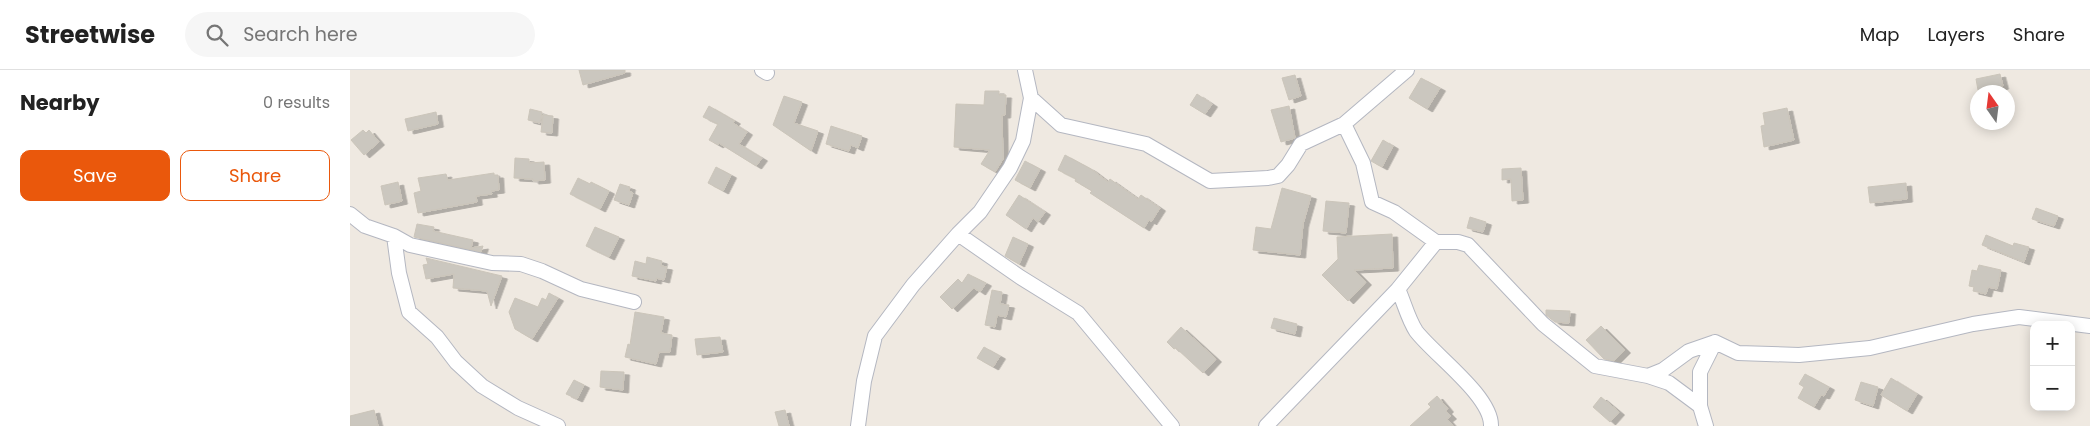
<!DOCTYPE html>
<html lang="en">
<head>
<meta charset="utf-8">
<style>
	body { margin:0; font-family:Poppins,sans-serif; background:#f6f6f6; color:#222 }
	.controls { position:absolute; right:15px; bottom:15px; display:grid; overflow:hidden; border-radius:10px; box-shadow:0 2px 12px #0003 }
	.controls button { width:45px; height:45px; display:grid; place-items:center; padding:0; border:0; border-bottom:1px solid #e0e0e0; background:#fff; color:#222; font:25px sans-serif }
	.compass { position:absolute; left:1620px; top:15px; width:45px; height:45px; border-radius:50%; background:#fff; box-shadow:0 2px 12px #0003; rotate:346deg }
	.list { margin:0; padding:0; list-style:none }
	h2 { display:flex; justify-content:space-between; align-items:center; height:65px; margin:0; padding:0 20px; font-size:21px }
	h2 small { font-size:16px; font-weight:400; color:#767676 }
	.actions { display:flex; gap:10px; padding:15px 20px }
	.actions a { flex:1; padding:11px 0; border:1px solid #ea580c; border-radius:10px; text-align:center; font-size:18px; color:#ea580c }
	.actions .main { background:#ea580c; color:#fff }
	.icon { flex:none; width:28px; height:28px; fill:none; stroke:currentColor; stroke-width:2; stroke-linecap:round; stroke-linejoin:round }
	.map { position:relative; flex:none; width:1740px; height:356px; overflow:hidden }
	header { display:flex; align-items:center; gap:30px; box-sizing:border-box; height:70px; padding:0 25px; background:#fff; border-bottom:1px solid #e0e0e0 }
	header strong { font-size:24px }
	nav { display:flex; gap:28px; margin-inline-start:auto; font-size:18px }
	.search { width:350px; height:45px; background:#f6f6f6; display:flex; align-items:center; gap:12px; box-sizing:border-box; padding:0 18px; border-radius:28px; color:#767676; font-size:19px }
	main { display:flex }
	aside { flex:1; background:#fff }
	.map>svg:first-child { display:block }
</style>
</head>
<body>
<header>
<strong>Streetwise</strong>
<div class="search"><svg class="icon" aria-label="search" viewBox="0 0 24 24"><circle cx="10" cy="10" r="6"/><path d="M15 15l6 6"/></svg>Search here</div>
<nav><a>Map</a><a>Layers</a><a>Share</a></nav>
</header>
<main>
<aside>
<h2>Nearby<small>0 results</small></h2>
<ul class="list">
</ul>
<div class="actions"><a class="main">Save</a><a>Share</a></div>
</aside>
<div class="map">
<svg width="1740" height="356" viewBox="0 0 1740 356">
	<defs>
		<filter id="shadow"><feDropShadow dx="5.5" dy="3" stdDeviation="0" flood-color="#0004"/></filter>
	</defs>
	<rect width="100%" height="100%" fill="#efe9e1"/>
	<!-- building -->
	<path fill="#cbc7bf" stroke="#cbc5ba" filter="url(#shadow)" d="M229,0H275V3L233,15Z
		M1650,4L1653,16L1649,17L1650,22H1632L1631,19L1628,20L1626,9Z
		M945,5L951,26L939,30L932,8Z
		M1071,8L1090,18L1077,39L1059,28Z
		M635,21H649V25H656L655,45H652L653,89L645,102L631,94L640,80L604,77L606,34L634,35Z
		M847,24L862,34L855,44L840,35Z
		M434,26L452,32L444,53L468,61L461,81L423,55Z
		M359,36L385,51L383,53L397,62L389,74L412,88L406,96L369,73L368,75L359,70L368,54L353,47Z
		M939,36L945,68L931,72L921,40Z
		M1437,38L1444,70L1414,77L1411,56L1415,55L1413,43Z
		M180,39L192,42L190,53L178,50Z
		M86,42L88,54L58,61L55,49Z
		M193,45L203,46L202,63L191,62Z
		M481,56L512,66L508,78L501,75L499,81L476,74Z
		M13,60L16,63L19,60L29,72L14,85L1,70Z
		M1033,70L1043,76L1032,97L1021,91Z
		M715,85L741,99L758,112L760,109L788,129L791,125L810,138L801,152L799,150L794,158L740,123L742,121L725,111L726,109L708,100Z
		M165,88L179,89V93L194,92L195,110L183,111V109L164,108Z
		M675,91L690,99L680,118L665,110Z
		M366,97L381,105L373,121L358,113Z
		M1171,98L1173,130L1162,131L1161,109L1152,110V99Z
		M144,103V105H148L149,120L141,121L142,124L126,126L127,132L68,143L64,123L71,121L68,108L96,104L98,110Z
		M228,108L240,114L241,112L259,121L250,139L220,124Z
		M48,112L52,131L35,135L31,116Z
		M1556,113L1557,129L1520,133L1518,117Z
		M270,114L280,117L279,121L283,123L279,135L264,130Z
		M932,118L961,126L953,154L950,185L903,180L906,157L921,159Z
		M669,125L695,142L688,152L683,148L676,159L656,145Z
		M976,131L999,133L996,163L973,161Z
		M1686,138L1708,146L1704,156L1682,149Z
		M1120,147L1136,152L1133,162L1117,158Z
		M67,154L84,157L83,161L123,170L121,178L133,176L131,182L64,167Z
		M245,157L269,167L259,187L236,176Z
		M1042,164L1043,198L1004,200L1016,212L998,231L972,205L988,189L987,167Z
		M1636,165L1663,176L1664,173L1679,177L1674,192L1632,175Z
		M663,167L678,174L669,194L655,186Z
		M297,187L312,191L311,196L317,197L314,210L306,208V211L282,206L285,191L296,194Z
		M76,188L152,206L141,236L137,221L103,218L104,204L76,209L73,195L78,194Z
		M1629,195L1651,200L1647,219L1638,217L1636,224L1623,221L1624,217L1619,216L1622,200L1627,201Z
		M618,204L636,213L630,222L624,218L602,239L590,227L608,209L612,213Z
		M642,220L652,222L650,234L659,235L656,247L647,245L645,257L635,255Z
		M199,223L208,228L182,269L165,259L159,242L165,228L188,237L192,228L196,230Z
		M1196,240L1220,241L1219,253L1205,252L1196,245Z
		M285,242L314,247L311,263L322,265L320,282H309L306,294L275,287L278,274L280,275Z
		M924,248L947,254L945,264L921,258Z
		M1251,256L1275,280L1264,291L1254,289L1236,270Z
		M831,257L866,289L853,303L826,278L824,279L817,272Z
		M370,267L373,282L347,285L345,269Z
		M634,277L650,286L643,297L627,288Z
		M251,301L274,302L273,320L250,317Z
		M1455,304L1479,317L1474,326L1471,325L1464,337L1448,328L1454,317L1449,314Z
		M1541,308L1567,324L1557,341L1531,325Z
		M224,310L234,315L227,329L216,324Z
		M1511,312L1528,317L1523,336L1505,330Z
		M1087,326L1098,339L1096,341L1101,346L1097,349L1103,356H1060L1081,337L1078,334Z
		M1251,327L1269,342L1260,352L1243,337Z
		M24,340L28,356H0V346Z
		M435,340L439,356H429L425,342Z"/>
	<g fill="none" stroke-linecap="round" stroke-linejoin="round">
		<defs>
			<path id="minor" d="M412,0L417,3
				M681,28L711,55L796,74L860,111L918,108L928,106L938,95L951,74L994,54L1057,0
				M994,54L1013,93L1022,132L1044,142L1086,172L1048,219C1054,232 1058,249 1066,261C1083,284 1142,326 1141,356
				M0,144L15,156L44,166L49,203L59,242L87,267L106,292L132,316L168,338L208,356
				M608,164L670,207L728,243L822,356
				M44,166L60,175L142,193L171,194L192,201L231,219L284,232
				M1086,172H1108L1118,175L1193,254L1245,296L1298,306L1313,300L1339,281L1365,272L1388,283L1449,285L1520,278L1623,254L1669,247L1740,256
				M1298,306L1319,313L1350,336
				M508,356L514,311L525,266L563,215L608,164L630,142L660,98L673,71L681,28L675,0
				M916,356L1048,219
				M1356,356L1350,336V302L1365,272"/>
		</defs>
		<!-- minor casing -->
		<use href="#minor" stroke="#b4b7c1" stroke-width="16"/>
		<!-- minor -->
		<use href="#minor" stroke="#fff" stroke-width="14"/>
	</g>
</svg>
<div class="controls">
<button>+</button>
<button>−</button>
</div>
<svg class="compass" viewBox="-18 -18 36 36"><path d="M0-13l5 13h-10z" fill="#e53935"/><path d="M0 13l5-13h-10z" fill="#767676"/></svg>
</div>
</main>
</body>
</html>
